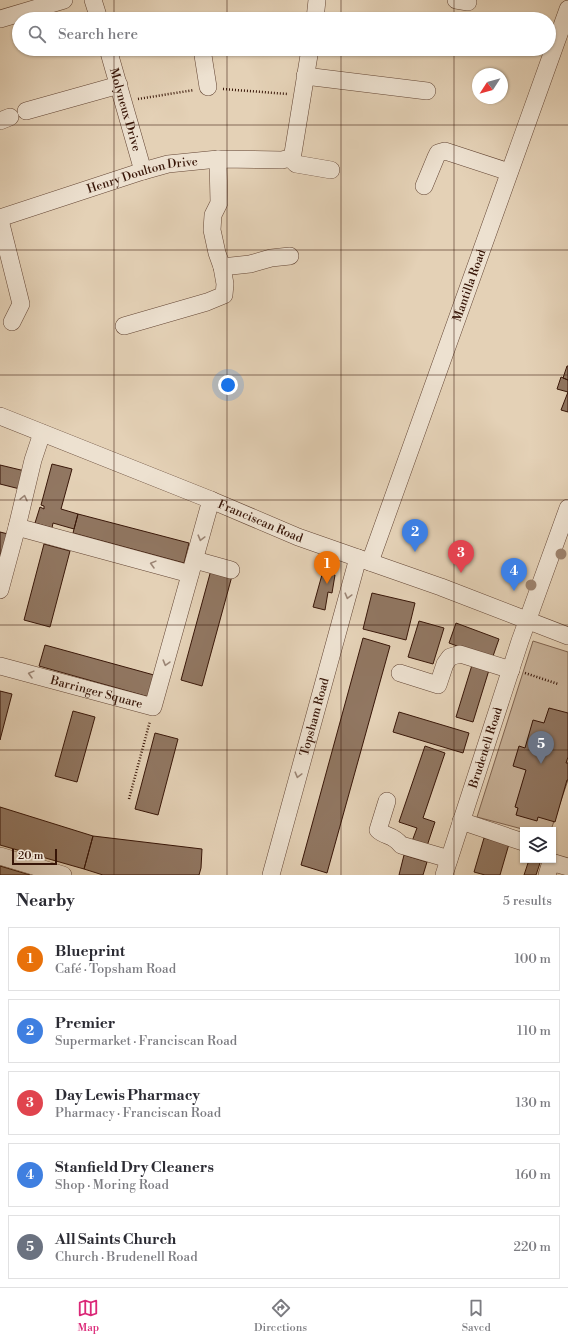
<!DOCTYPE html>
<html lang="en">
<head>
<meta charset="utf-8">
<style>
	body { margin:0; font-family:"Libre Bodoni",serif; background:#f7f7f7; color:#2b2b33 }
	.controls { position:absolute; right:12px; bottom:12px; display:grid; overflow:hidden; border-radius:0px; box-shadow:0 1px 3px #0004 }
	.controls button { width:36px; height:36px; display:grid; place-items:center; padding:0; border:0; border-bottom:1px solid #e1e1e2; background:#fff; color:#2b2b33; font:20px sans-serif }
	.compass { position:absolute; left:472px; top:68px; width:36px; height:36px; border-radius:50%; background:#fff; box-shadow:0 1px 3px #0004; rotate:234deg }
	.scale { position:absolute; left:12px; bottom:10px; width:45px; box-sizing:border-box; padding-left:4px; border:2px solid #381608; border-top:0; font-size:11px; line-height:14px; white-space:nowrap; color:#381608; -webkit-text-stroke:3px #ede1d0; paint-order:stroke }
	.you { position:absolute; left:228px; top:385px; width:14px; height:14px; margin:-10px; border:3px solid #fff; border-radius:50%; background:#1a73e8; box-shadow:0 0 0 6px #1a73e833 }
	.badge { display:grid; place-items:center; width:26px; height:26px; border-radius:50%; background:#db2777; color:#fff; font-size:13px; font-weight:700 }
	.pin { position:absolute; translate:-50% -33px; filter:drop-shadow(0 1px 2px #0008) }
	.pin::after { content:''; position:absolute; top:21px; width:14px; height:12px; background:inherit; clip-path:polygon(0 0,100% 0,50% 100%) }
	.list { margin:0; padding:0; list-style:none }
	h2 { display:flex; justify-content:space-between; align-items:center; height:52px; margin:0; padding:0 16px; font-size:17px }
	h2 small { font-size:13px; font-weight:400; color:#7c7c81 }
	.list li { display:grid; grid-template-columns:26px 1fr auto; gap:12px; align-items:center; box-sizing:border-box; height:64px; margin:0 8px 8px; padding:0 8px; border:1px solid #e1e1e2; border-radius:0px }
	.list b { display:block; font-size:15px; white-space:nowrap }
	.list p { margin:0; font-size:13px; white-space:nowrap; color:#7c7c81 }
	.list em { font-size:13px; font-style:normal; color:#7c7c81 }
	.icon { flex:none; width:22px; height:22px; fill:none; stroke:currentColor; stroke-width:2; stroke-linecap:round; stroke-linejoin:round }
	.map { position:relative; flex:none; width:568px; height:875px; overflow:hidden }
	.search { position:absolute; background:#fff; box-shadow:0 1px 3px #0004; left:12px; right:12px; top:12px; height:44px; display:flex; align-items:center; gap:10px; box-sizing:border-box; padding:0 14px; border-radius:22px; color:#7c7c81; font-size:15px }
	.sheet { height:412px; background:#fff }
	nav { display:flex; justify-content:space-around; align-items:center; box-sizing:border-box; height:56px; border-top:1px solid #e1e1e2; background:#fff; font-size:11px; color:#7c7c81 }
	nav a { display:grid; justify-items:center; gap:2px }
	nav .on { color:#db2777 }
	.map>svg:first-child { display:block }
</style>
</head>
<body>
<div class="map">
<svg width="568" height="875" viewBox="0 0 568 875">
	<rect width="100%" height="100%" fill="#e4d1b6"/>
	<filter id="stains"><feTurbulence type="fractalNoise" baseFrequency=".005" numOctaves="4"/><feColorMatrix values="0 0 0 0 .2 0 0 0 0 .09 0 0 0 0 .02 0 0 0 .5 -.17"/></filter>
	<radialGradient id="worn" r=".72"><stop offset=".6" stop-color="#630" stop-opacity="0"/><stop offset="1" stop-color="#630" stop-opacity=".3"/></radialGradient>
	<!-- green -->
	<path fill="#c7b198" stroke="#806450" d="M533,641L568,652V780L551,830H526L477,817Z"/>
	<!-- building -->
	<path fill="#917762" stroke="#381608" d="M567,366H568V380L563,378Z
		M561,377L568,380V392L557,389Z
		M568,392V412L561,410Z
		M52,464L72,469L61,509L78,514L74,529L53,523L52,528L35,523L40,507L44,509V506L41,505Z
		M0,465L25,471L20,489L0,484Z
		M78,514L189,543L184,563L73,533Z
		M0,532L8,534L3,555L0,554Z
		M44,544L70,551L50,627L24,620Z
		M211,570L232,576L202,686L181,680Z
		M323,571L335,575L332,593L328,592L325,610L313,607Z
		M372,593L415,603L406,640L363,629Z
		M419,621L444,628L433,664L408,657Z
		M456,623L499,639L492,659L449,643Z
		M363,638L390,646L327,873L301,865Z
		M45,645L154,675L149,697L39,666Z
		M472,665L489,670L473,722L456,717Z
		M0,691L12,694L0,740Z
		M549,708L568,713V757L566,763H568V780H567L555,822L538,817L537,821L516,815L518,808L515,807L526,770L513,766L519,746L525,748L533,720L544,723Z
		M73,711L95,717L77,782L55,776Z
		M399,712L469,733L463,753L393,732Z
		M155,733L178,739L158,815L135,809Z
		M425,746L445,753L423,818L435,822L426,849L411,844L417,828L399,822Z
		M0,807L93,836L84,869L0,845Z
		M93,836L202,849L201,868L199,875H103L84,869Z
		M484,838L509,844L500,875H485L474,872Z
		M404,855L427,862L423,875H399Z
		M529,860H541L536,875H524Z
		M0,866L30,875H0Z"/>
	<g fill="none" stroke-linecap="round" stroke-linejoin="round">
		<defs>
			<g id="minor">
				<path d="M93,0L99,19"/>
				<path d="M456,0L468,2"/>
				<path d="M0,19L64,0"/>
				<path d="M315,19L317,0"/>
				<path id="s1" d="M108,49L143,171"/>
				<path d="M202,49L208,87"/>
				<path d="M305,76L427,91"/>
				<path d="M26,111L119,85"/>
				<path d="M0,121L10,117"/>
				<path d="M290,158L296,164L331,170"/>
				<path d="M424,186L436,157L438,153L445,151L509,172"/>
				<path id="s2" d="M0,218L143,171L168,164L218,159L282,160L290,158L293,153L310,49"/>
				<path d="M0,220L21,304L12,322"/>
				<path d="M222,267L250,264L271,258L290,256"/>
				<path d="M124,326L207,302L224,295L225,284L222,267L217,253L212,230L213,215L219,203L218,159"/>
				<path id="s3" d="M0,416L211,500L298,537L441,587L568,636"/>
				<path d="M17,527L190,574"/>
				<path d="M195,560L231,570"/>
				<path id="s4" d="M370,562L568,9"/>
				<path d="M0,590L17,527L33,460L42,433"/>
				<path id="s5" d="M0,666L153,707L211,500"/>
				<path d="M400,673L438,685L445,664L450,657L460,654L511,670"/>
				<path d="M387,801L378,830C385,837 393,834 401,845L449,859"/>
				<path d="M461,821L523,842"/>
				<path d="M0,856L63,875"/>
				<path id="s6" d="M271,875L358,558"/>
				<path id="s7" d="M444,875L520,641L568,508"/>
				<path d="M547,875L551,862L568,867"/>
			</g>
		</defs>
		<!-- minor casing -->
		<use href="#minor" stroke="#634534" stroke-width="18"/>
		<!-- path -->
		<path stroke="#381608" stroke-width="2.5" stroke-dasharray="1 2" stroke-linecap="butt" d="M223,89L288,94
			M138,99L194,90
			M525,673L558,684
			M129,799L150,721"/>
		<!-- minor -->
		<use href="#minor" stroke="#ede1d0" stroke-width="17"/>
	</g>
	<!-- trees -->
	<g fill="#9d836e">
		<circle cx="561" cy="554" r="5.5"/>
		<circle cx="531" cy="585" r="5.5"/>
	</g>
	<!-- one-way arrows -->
	<defs><path id="oneway-chevron" d="M-2-3.5L2.5 0L-2 3.5" fill="none" stroke-width="1.6" stroke-linecap="round" stroke-linejoin="round"/></defs>
	<g stroke="#9c8676">
		<use href="#oneway-chevron" transform="translate(24 498) rotate(-77)"/>
		<use href="#oneway-chevron" transform="translate(201 538) rotate(105)"/>
		<use href="#oneway-chevron" transform="translate(153 564) rotate(-165)"/>
		<use href="#oneway-chevron" transform="translate(348 596) rotate(105)"/>
		<use href="#oneway-chevron" transform="translate(166 663) rotate(106)"/>
		<use href="#oneway-chevron" transform="translate(31 674) rotate(-165)"/>
		<use href="#oneway-chevron" transform="translate(298 775) rotate(105)"/>
	</g>
	<!-- grid -->
	<path fill="none" stroke="#381608" stroke-width="1" stroke-opacity="0.55" d="M114,0V19M227,0V19M341,0V19M454,0V19M114,49V875M227,49V875M341,49V875M454,49V875M0,125H568M0,250H568M0,375H568M0,500H568M0,625H568M0,750H568"/>
	<g text-anchor="middle" dominant-baseline="central" stroke-width="4" stroke-linejoin="round" paint-order="stroke">
		<!-- street labels -->
		<g font-size="12" fill="#381608" stroke="#ede1d0">
			<text stroke="none"><textPath href="#s1" startOffset="63">Molyneux Drive</textPath></text>
			<text stroke="none"><textPath href="#s2" startOffset="149">Henry Doulton Drive</textPath></text>
			<text stroke="none"><textPath href="#s4" startOffset="294">Mantilla Road</textPath></text>
			<text stroke="none"><textPath href="#s3" startOffset="281">Franciscan Road</textPath></text>
			<text stroke="none"><textPath href="#s5" startOffset="100">Barringer Square</textPath></text>
			<text stroke="none"><textPath href="#s6" startOffset="164">Topsham Road</textPath></text>
			<text stroke="none"><textPath href="#s7" startOffset="134">Brudenell Road</textPath></text>
		</g>
	</g>
	<rect width="100%" height="100%" filter="url(#stains)"/>
	<rect width="100%" height="100%" fill="url(#worn)"/>
</svg>
<div class="controls">
<button><svg class="icon" aria-label="layers" viewBox="0 0 24 24"><path d="M12 4l9 5-9 5-9-5zM3 14l9 5 9-5"/></svg></button>
</div>
<svg class="compass" viewBox="-18 -18 36 36"><path d="M0-13l5 13h-10z" fill="#e53935"/><path d="M0 13l5-13h-10z" fill="#7c7c81"/></svg>
<div class="scale">20 m</div>
<div class="you"></div>
<div class="pin badge" style="left:327px;top:584px;background:#e8710a">1</div>
<div class="pin badge" style="left:415px;top:552px;background:#3f7fe0">2</div>
<div class="pin badge" style="left:461px;top:573px;background:#e0444e">3</div>
<div class="pin badge" style="left:514px;top:591px;background:#3f7fe0">4</div>
<div class="pin badge" style="left:541px;top:764px;background:#6b7280">5</div>
<div class="search"><svg class="icon" aria-label="search" viewBox="0 0 24 24"><circle cx="10" cy="10" r="6"/><path d="M15 15l6 6"/></svg>Search here</div>
</div>
<section class="sheet">
<h2>Nearby<small>5 results</small></h2>
<ul class="list">
<li><span class="badge" style="background:#e8710a">1</span><div><b>Blueprint</b><p>Café · Topsham Road</p></div><em>100 m</em></li>
<li><span class="badge" style="background:#3f7fe0">2</span><div><b>Premier</b><p>Supermarket · Franciscan Road</p></div><em>110 m</em></li>
<li><span class="badge" style="background:#e0444e">3</span><div><b>Day Lewis Pharmacy</b><p>Pharmacy · Franciscan Road</p></div><em>130 m</em></li>
<li><span class="badge" style="background:#3f7fe0">4</span><div><b>Stanfield Dry Cleaners</b><p>Shop · Moring Road</p></div><em>160 m</em></li>
<li><span class="badge" style="background:#6b7280">5</span><div><b>All Saints Church</b><p>Church · Brudenell Road</p></div><em>220 m</em></li>
</ul>
</section>
<nav>
<a class="on"><svg class="icon" aria-label="map" viewBox="0 0 24 24"><path d="M3 6l6-2 6 2 6-2v14l-6 2-6-2-6 2zM9 4v14M15 6v14"/></svg>Map</a>
<a><svg class="icon" aria-label="directions" viewBox="0 0 24 24"><path d="M12 3l9 9-9 9-9-9zM9 14v-3h6M13 9l2 2-2 2"/></svg>Directions</a>
<a><svg class="icon" aria-label="saved" viewBox="0 0 24 24"><path d="M7 4h10v16l-5-4-5 4z"/></svg>Saved</a>
</nav>
</body>
</html>
